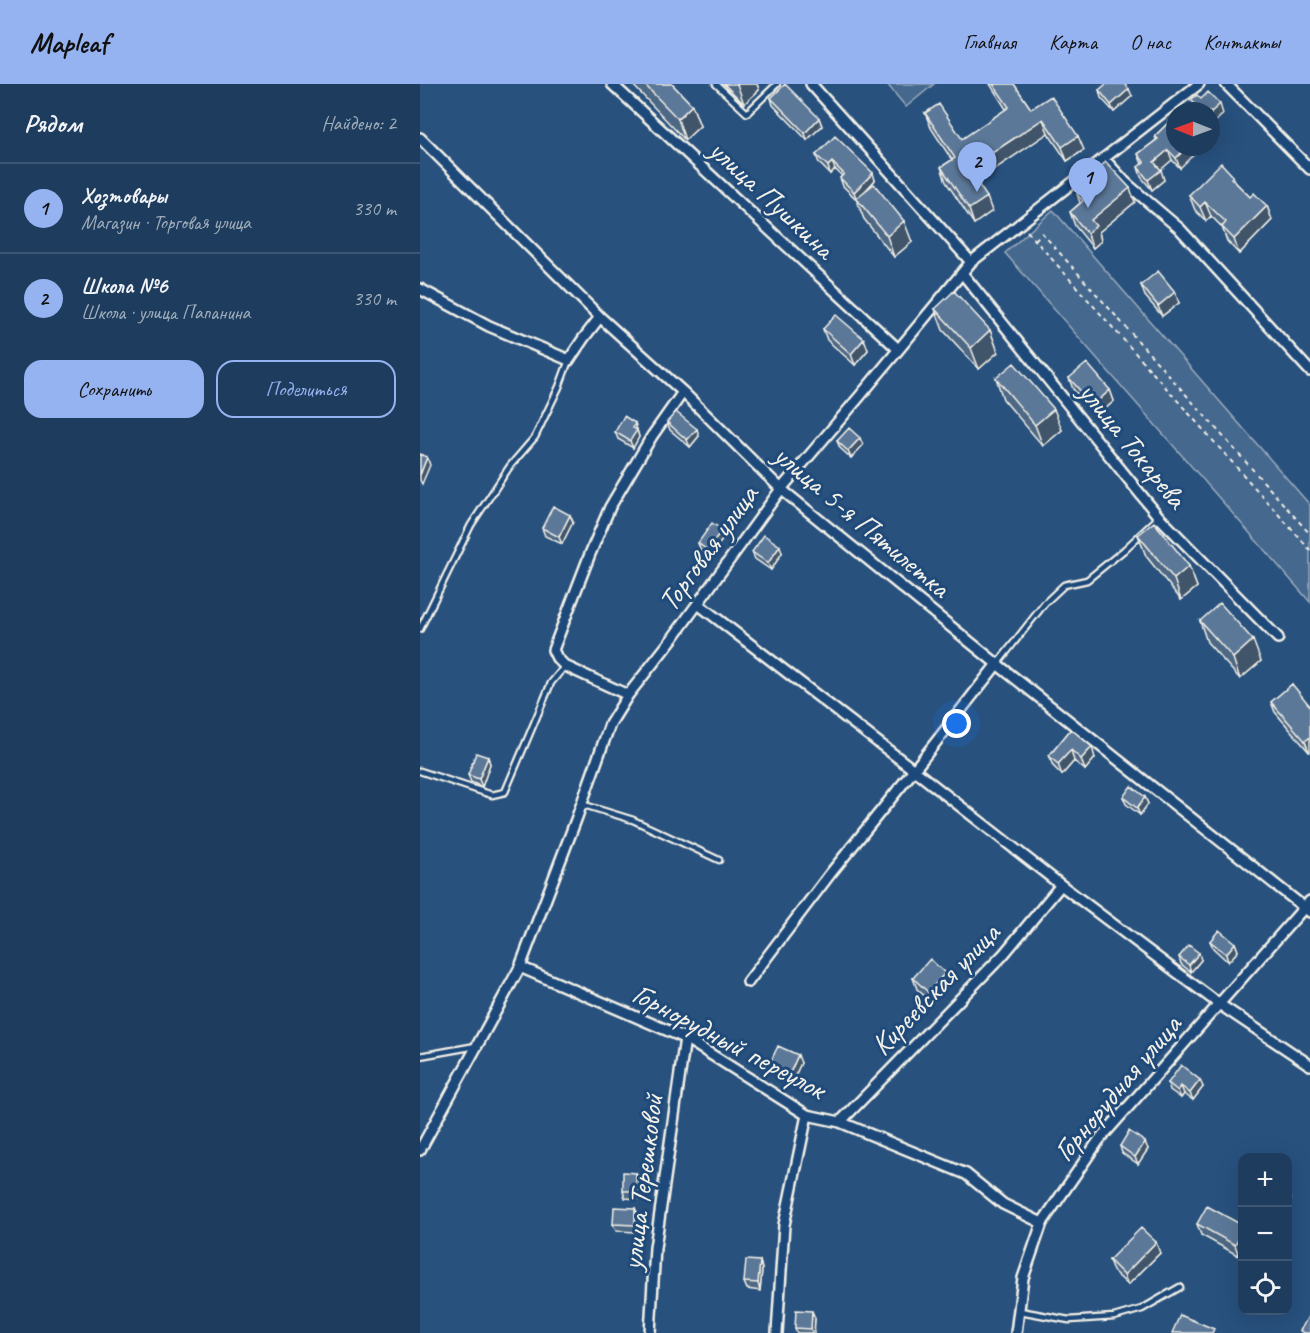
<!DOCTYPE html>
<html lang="ru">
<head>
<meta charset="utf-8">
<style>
	body { margin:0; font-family:Caveat,sans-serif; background:#2b4867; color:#f1f3f6 }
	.controls { position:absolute; right:18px; bottom:18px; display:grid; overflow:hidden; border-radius:12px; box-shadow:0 6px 24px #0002 }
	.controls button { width:54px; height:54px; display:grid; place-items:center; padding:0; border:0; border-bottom:2px solid #3c5673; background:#1e3d5e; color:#f1f3f6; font:30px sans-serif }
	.compass { position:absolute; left:746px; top:18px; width:54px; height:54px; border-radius:50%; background:#1e3d5e; box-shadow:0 6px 24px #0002; rotate:271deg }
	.you { position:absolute; left:537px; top:640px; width:21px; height:21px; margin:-15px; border:4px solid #fff; border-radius:50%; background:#1a73e8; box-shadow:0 0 0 9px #1a73e833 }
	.badge { display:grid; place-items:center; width:39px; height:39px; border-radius:50%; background:#95b2f1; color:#111; font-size:20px; font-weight:700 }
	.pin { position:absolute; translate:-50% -50px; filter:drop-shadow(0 2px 3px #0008) }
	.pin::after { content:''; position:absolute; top:32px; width:21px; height:18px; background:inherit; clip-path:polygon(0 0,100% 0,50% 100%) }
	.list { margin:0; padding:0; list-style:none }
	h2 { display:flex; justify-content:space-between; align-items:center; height:78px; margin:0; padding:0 24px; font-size:26px }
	h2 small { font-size:20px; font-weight:400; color:#a1aebc }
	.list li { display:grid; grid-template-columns:39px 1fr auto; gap:18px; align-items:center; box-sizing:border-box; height:90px; padding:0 24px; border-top:2px solid #3c5673 }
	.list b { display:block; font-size:22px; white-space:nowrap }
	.list p { margin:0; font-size:20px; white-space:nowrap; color:#a1aebc }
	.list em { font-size:20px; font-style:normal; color:#a1aebc }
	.actions { display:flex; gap:12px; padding:18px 24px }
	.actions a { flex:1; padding:14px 0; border:2px solid #95b2f1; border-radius:18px; text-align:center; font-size:21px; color:#95b2f1 }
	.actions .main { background:#95b2f1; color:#111 }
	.icon { flex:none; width:33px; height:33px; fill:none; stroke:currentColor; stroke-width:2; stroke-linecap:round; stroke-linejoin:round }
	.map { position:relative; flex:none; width:890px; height:1249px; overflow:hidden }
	header { display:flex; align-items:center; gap:36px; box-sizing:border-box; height:84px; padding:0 30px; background:#95b2f1; color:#111 }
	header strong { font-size:28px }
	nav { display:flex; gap:33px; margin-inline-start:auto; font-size:21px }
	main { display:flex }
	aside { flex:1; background:#1e3d5e }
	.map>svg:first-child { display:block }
</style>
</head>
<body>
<header>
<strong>Mapleaf</strong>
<nav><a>Главная</a><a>Карта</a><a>О нас</a><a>Контакты</a></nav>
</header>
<main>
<aside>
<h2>Рядом<small>Найдено: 2</small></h2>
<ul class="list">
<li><span class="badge">1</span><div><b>Хозтовары</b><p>Магазин · Торговая улица</p></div><em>330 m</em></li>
<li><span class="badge">2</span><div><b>Школа №6</b><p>Школа · улица Папанина</p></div><em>330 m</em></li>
</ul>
<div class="actions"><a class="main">Сохранить</a><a>Поделиться</a></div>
</aside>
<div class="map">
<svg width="890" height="1249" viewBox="0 0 890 1249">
	<rect width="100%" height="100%" fill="#28517e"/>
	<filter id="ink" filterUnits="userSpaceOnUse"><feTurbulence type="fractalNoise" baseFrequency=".0167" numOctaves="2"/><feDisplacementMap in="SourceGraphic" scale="12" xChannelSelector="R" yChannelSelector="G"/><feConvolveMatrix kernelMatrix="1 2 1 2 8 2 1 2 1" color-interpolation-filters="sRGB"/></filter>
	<g filter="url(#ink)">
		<!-- green -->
		<path fill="#45688e" stroke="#9cacbb" stroke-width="1.5" d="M467,0H514L486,23Z
			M633,126L890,421V518L585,169Z"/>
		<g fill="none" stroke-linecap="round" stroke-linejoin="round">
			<defs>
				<path id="service" d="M296,0L327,29L357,0
					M0,545L51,441L90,382L115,353L139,303L149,276
					M578,579L625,519L644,501L667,496L704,466L739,433
					M0,687L72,711L85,708L131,599L145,582
					M161,720L213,736L299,776
					M0,972L56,962
					M600,1227L649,1236L694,1233L722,1225L760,1203"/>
				<path id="minor" d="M192,0L478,265
					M391,0L551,178
					M806,0L890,85
					M0,54L180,233L263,308L361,405L577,580L890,828
					M684,75L706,99L760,145L890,287
					M542,189L739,433L858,554
					M0,205L69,242L149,276L163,255L180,233
					M278,520L494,686L641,801L799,920L890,981
					M208,611L145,582L137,574L133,566L170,470L190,423L232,352L263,308
					M100,883L265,954L387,1031L420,1038L546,1090L583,1120L622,1139
					M328,898L410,790L494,686L577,580
					M420,1038L583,871L641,801
					M0,1066L100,883L157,733L190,640L208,611L252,555L361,405L440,312L551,178L779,0
					M230,1249L235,1164L265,954
					M357,1249L364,1141L387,1031
					M596,1249L603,1194L622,1139L679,1056L890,817"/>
			</defs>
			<!-- service casing -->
			<use href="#service" stroke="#f4f1e8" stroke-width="9"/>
			<!-- minor casing -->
			<use href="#minor" stroke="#f4f1e8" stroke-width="14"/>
			<!-- path -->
			<path stroke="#f4f1e8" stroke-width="2" stroke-dasharray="4.5 4.5" stroke-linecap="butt" d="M607,147L890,466
				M615,156L622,149L890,450"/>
			<!-- service -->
			<use href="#service" stroke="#1f4a7a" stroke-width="4.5"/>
			<!-- minor -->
			<use href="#minor" stroke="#1f4a7a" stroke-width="9"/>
		</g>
		<!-- wall -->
		<path fill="#4e6784" stroke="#f4f1e8" stroke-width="1.5" d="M212,0H252L272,21L280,42L265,56Z
			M304,0H337L339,6L324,20Z
			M570,0H594L611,25L664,66L647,77L628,49L557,97L572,127L554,140L526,98L521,83L532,76L511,44L505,29L542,55L586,25Z
			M679,6L712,12L694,28L681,14Z
			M351,14L399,34L402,42L387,56L353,21Z
			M755,32L760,84L752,76L740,85L744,96L732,106L721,93L718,83L722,80L718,70L736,56L735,52Z
			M396,71L455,96L448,105L492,158L474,173L444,135L436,115L423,102L420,94L422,92L415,85L410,90L399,79Z
			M675,87L715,118L679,148L681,157L673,164L655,142L650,128L660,119L657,110L677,93Z
			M813,92L816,99L830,113L847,122L852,136L819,170L807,157L802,143L791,132L786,137L775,126L769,111Z
			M721,201L759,219L742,232L725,212Z
			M515,225L570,246L578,268L559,285L523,246Z
			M403,245L444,255L448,266L435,281L407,256Z
			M576,294L642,346L623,362L583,315Z
			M649,294L690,306L694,317L677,332L653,305Z
			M247,338L279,352L270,363L250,346Z
			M215,339L219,353L213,364L198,355L195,348Z
			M417,357L443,361L431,374L420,364Z
			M150,431L153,438L142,460L125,452L122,444Z
			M302,446L304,453L290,473L281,467L278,459Z
			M718,451L769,482L777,503L761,516L726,472Z
			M332,468L362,469L351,486L335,475Z
			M780,537L841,577L820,595L787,558Z
			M872,600L889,668L855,628L851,618Z
			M651,645L675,674L665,686L654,677L642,691L633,682L629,672Z
			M68,673L70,680L62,703L51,698L48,691Z
			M703,713H725L728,720L720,731L706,720Z
			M790,857L815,859L818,867L808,878L793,864Z
			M759,873L781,876L771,888L761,880Z
			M493,894L529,900L512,919L497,905Z
			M381,979L372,998L352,988L349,981Z
			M748,999L783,1003L773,1016L764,1010L761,1014L750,1006Z
			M700,1062L728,1065L718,1080L702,1069Z
			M216,1089L219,1096V1115L205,1114L203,1107Z
			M215,1124L218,1131L217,1148L196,1147L193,1140Z
			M777,1140L822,1141L819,1172L781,1151Z
			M740,1169L708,1201L693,1187L689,1176Z
			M340,1177L342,1185L340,1207L327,1205L324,1198Z
			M395,1234L394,1249H377L375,1244Z"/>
		<!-- shaded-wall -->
		<path fill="#40546b" stroke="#f4f1e8" stroke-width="1.5" d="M317,0H337L339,6L324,20Z
			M709,5L712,12L694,28L691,21Z
			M800,20L803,30L795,38L798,46L791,53V28Z
			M272,21L280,42L265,56L258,35Z
			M399,34L402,42L387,56L385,49Z
			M623,35L628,49L554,99L548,85Z
			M658,52L664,66L647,77L642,63Z
			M767,63H781L760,84L756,74Z
			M748,66L752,76L738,88L734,78Z
			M412,78L415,85L410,90L408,82Z
			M741,86L744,96L732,106L728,96Z
			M453,89L455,96L437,116L434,108Z
			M710,104L715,118L679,148L681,157L673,164L667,149L671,136Z
			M567,113L572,127L554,140L549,125Z
			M785,118L791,132L786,137L780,123Z
			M847,122L852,136L819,170L814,155Z
			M484,137L492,158L474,173L467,152Z
			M755,208L759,219L742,232L738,222Z
			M570,246L578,268L559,285L551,264Z
			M444,255L448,266L435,281L431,270Z
			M690,306L694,317L677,332L673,321Z
			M634,325L642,346L623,362L615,341Z
			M215,339L219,353L213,364L210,357L213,344Z
			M277,345L279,352L270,363L267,356Z
			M440,354L443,361L431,374L428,367Z
			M7,373L10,381L2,400L0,396V391Z
			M150,431L153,438L142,460L139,453Z
			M302,446L304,453L290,473L287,466Z
			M360,462L362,469L351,486L348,479Z
			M769,482L777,503L761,516L754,495Z
			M833,556L841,577L820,595L813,574Z
			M890,653V668H889L885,657Z
			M672,663L675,674L665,686L661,675Z
			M651,666L654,677L642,691L638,680Z
			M68,673L70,680L62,703L59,695Z
			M725,713L728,720L720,731L717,724Z
			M815,859L818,867L808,878L806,870Z
			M779,869L781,876L771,888L769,881Z
			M525,889L529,900L512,919L508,908Z
			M378,971L381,979L372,998L369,991Z
			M780,996L783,1003L773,1016L770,1009Z
			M761,1002L764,1010L761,1014L758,1007Z
			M725,1058L728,1065L718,1080L715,1073Z
			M216,1089L219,1096V1115L216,1107Z
			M867,1106L871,1114L867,1118Z
			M215,1124L218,1131L217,1148L215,1141Z
			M867,1124L870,1132L867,1135Z
			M822,1148V1166L819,1172L815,1161Z
			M736,1158L740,1169L708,1201L704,1191Z
			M340,1177L342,1185L340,1207L338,1199Z
			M392,1227L395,1234L394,1249H392L391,1245Z"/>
		<!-- building -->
		<path fill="#5b7899" stroke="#f4f1e8" stroke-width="1.5" d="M224,0H252L272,21L258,35Z
			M365,0L399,34L385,49L351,14Z
			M573,0H594L611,25L631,12L658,52L642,63L623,35L548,85L567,113L549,125L521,83L535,74L505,29L519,20L542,55L589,23Z
			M686,0H704L709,5L691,21L679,6Z
			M788,8L800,20L791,28V27H765L774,19L771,16L777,11L781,15Z
			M755,32V63H767L756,74L748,66L734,78L741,86L728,96L718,83L724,78L718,70L738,55L735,52Z
			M415,52L453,89L434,108L420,94L424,90L412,78L408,82L396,71Z
			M686,78L710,104L671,136L676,142L667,149L650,128L663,117L657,110L679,92L675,87Z
			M801,79L813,92L811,94L830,113L834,109L847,122L814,155L802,143L806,138L785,118L780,123L769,111Z
			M454,100L484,137L467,152L436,114Z
			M738,187L755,208L738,222L721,201Z
			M534,207L570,246L551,264L515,225Z
			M416,231L444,255L431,270L403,245Z
			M594,279L634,325L615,341L576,294Z
			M667,279L690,306L673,321L649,294Z
			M256,328L277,345L267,356L247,338Z
			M204,332L215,339L213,344L217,346L210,357L195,348Z
			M429,344L440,354L428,367L417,357Z
			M0,370L7,373L0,391Z
			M133,422L150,431L139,453L122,444Z
			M734,438L769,482L754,495L718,451Z
			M292,439L302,446L287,466L278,459Z
			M344,451L360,462L348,479L332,468Z
			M800,519L833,556L813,574L780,537Z
			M872,600L890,622V653L885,657L851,618Z
			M651,645L672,663L661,675L651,666L638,680L629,672Z
			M56,669L68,673L59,695L48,691Z
			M711,702L725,713L717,724L703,713Z
			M799,846L815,859L806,870L790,857Z
			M769,861L779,869L769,881L759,873Z
			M510,875L525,889L508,908L493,894Z
			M358,962L378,971L369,991L349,981Z
			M761,981L780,996L770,1009L761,1002L758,1007L748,999Z
			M709,1047L725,1058L715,1073L700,1062Z
			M203,1088L216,1089V1107H203Z
			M787,1122L822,1141V1148L815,1161L777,1140Z
			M194,1123L215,1124V1141L193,1140Z
			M721,1144L736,1158L704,1191L689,1176Z
			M326,1176L340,1177L338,1199L324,1198Z
			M376,1226L392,1227L391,1245L375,1244Z
			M890,1229V1249H884L880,1247Z
			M760,1231L794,1245L792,1249H752Z"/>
	</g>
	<g text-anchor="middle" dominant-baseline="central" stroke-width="6" stroke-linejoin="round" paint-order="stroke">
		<!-- street labels -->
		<g font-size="30" fill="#f4f1e8" stroke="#1f4a7a">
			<text transform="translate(352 115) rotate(43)">улица Пушкина</text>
			<text transform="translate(713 361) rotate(51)">улица Токарева</text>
			<text transform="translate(442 437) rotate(40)">улица 5-я Пятилетка</text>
			<text transform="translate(288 464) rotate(-54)">Торговая улица</text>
			<text transform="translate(515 905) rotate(-46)">Киреевская улица</text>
			<text transform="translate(309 957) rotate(28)">Горнорудный переулок</text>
			<text transform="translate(697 1004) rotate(-50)">Горнорудная улица</text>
			<text transform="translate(222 1098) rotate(-83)">улица Терешковой</text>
		</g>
	</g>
</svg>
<div class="controls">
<button>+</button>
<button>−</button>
<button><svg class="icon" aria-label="locate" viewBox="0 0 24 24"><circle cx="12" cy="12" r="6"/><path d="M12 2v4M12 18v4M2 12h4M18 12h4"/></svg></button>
</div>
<svg class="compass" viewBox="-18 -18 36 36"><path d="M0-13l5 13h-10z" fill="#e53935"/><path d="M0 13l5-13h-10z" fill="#a1aebc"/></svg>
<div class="you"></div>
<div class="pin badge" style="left:668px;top:124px">1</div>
<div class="pin badge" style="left:557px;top:108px">2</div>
</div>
</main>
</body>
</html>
